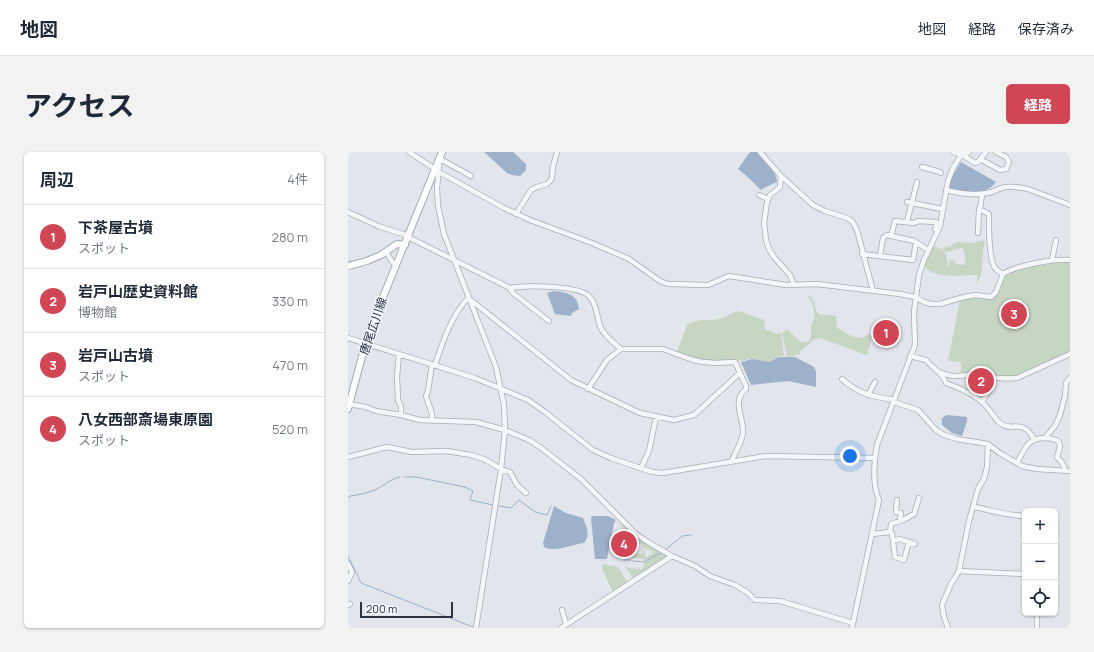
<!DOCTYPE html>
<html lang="ja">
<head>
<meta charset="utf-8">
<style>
	body { margin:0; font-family:Manrope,"Noto Sans JP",sans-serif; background:#f2f2f3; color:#1f2937 }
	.controls { position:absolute; right:12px; bottom:12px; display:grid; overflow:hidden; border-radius:6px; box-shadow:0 1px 3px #0004 }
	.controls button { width:36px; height:36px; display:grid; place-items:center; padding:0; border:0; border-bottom:1px solid #e0e1e3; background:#fff; color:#1f2937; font:20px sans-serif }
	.scale { position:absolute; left:12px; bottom:10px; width:93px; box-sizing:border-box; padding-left:4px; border:2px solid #2a3243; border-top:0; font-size:11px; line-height:14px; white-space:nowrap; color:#2a3243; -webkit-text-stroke:3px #f2f4f8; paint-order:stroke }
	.you { position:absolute; left:502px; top:304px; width:14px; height:14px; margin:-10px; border:3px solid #fff; border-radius:50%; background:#1a73e8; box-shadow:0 0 0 6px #1a73e833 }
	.badge { display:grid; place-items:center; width:26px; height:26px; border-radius:50%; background:#d14655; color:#fff; font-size:13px; font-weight:700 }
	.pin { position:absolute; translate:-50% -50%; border:2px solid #fff; box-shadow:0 1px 4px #0006 }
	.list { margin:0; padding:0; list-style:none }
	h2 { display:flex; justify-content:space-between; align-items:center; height:52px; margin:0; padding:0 16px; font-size:17px }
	h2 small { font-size:13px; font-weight:400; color:#747a83 }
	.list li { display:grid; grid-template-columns:26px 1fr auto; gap:12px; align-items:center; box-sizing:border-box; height:64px; padding:0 16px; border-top:1px solid #e0e1e3 }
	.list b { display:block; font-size:15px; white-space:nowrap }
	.list p { margin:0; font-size:13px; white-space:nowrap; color:#747a83 }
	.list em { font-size:13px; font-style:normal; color:#747a83 }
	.icon { flex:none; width:22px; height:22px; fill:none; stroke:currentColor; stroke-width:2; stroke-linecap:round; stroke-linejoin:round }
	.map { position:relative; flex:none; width:722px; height:476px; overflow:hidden; border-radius:6px }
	header { display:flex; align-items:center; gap:24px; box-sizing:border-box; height:56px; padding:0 20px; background:#fff; border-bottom:1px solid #e0e1e3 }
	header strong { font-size:19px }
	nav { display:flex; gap:22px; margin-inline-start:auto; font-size:14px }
	.intro { display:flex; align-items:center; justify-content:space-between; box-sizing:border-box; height:96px; padding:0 24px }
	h1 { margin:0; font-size:28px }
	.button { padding:10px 18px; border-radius:6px; background:#d14655; color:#fff; font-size:14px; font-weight:700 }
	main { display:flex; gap:24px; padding:0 24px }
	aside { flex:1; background:#fff; border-radius:6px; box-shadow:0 1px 3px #0004 }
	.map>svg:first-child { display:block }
</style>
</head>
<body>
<header>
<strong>地図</strong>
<nav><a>地図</a><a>経路</a><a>保存済み</a></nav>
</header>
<div class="intro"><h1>アクセス</h1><a class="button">経路</a></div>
<main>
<aside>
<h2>周辺<small>4件</small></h2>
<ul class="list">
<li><span class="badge">1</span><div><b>下茶屋古墳</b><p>スポット</p></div><em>280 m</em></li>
<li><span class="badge">2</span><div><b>岩戸山歴史資料館</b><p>博物館</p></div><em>330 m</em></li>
<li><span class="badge">3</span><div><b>岩戸山古墳</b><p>スポット</p></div><em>470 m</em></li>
<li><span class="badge">4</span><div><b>八女西部斎場東原園</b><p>スポット</p></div><em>520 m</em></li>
</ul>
</aside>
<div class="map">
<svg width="722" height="476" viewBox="0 0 722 476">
	<rect width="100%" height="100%" fill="#e2e5eb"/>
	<!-- green -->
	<path fill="#c7d5c3" d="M635,88L637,91C636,94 635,97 635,100C634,110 636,125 628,131L630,123C617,123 581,128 576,112L584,93L591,96L597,100L600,114L602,113L601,109L606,108L608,112L616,113L618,108L615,97L613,96L598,100L594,96L602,95L605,92L610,90L624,91Z
		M704,110H722V201L667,225L615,223L613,220V210L600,209L612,148L624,145L641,146L656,123L670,117Z
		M460,143C467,146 466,155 470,162L488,164L489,176C496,179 507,189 516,185C518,184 519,183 521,182L523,184V189L519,203L472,186L466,187L456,197L455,196V198L452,199V202L450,203L449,202L446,204L439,205L434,181L439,177L453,190H460L463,185V175L467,164L464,150L460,145Z
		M391,159L416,168L417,177L429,182L433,181L436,204H430L422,210L403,207L392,209L388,208L368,210L354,208L329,200L339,173L344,170L354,168H367L375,166L384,161Z
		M276,371L315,400L297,409L276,408L296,409V407L277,405L278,402L286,403L287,401L294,402L295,397L297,399V401H295L297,402V405H300L301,403H304L305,399L296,397H302L294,396V392L282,389L283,382L273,373Z
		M315,400L320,404L285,426L277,414H278L280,416L295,417L296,410Z
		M255,412L270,415L279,430L265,440L255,419L254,418Z"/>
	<!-- water -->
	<path fill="#9db1cb" d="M136,0H165L178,12V18L172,24L164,23L159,21Z
		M402,0H409C416,7 429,19 429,30L416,36L413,38L402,27L390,17Z
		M613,10L648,30C645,33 643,36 640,37C630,44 611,40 600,36L602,28Z
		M206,139C218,140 230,142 231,157L224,161L223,164L207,162L199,141Z
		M430,205H447L466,215L468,219V235L440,229L403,233L393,210L404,207L422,210Z
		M599,263L619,265V269L614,284L604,281L594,273V266Z
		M206,354L218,361L235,366C238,374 243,383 236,391C226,392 205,401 196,395L195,391Z
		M244,364H260L268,368L266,371L259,407H247L243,366Z"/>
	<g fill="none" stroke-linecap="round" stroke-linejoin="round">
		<!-- stream -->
		<path stroke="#9db1cb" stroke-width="1" d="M56,325H68L117,335L125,339L122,348L145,353
			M0,346L2,344C10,343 19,341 27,338C36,334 42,327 52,325
			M151,354L163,356L171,348L187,360L199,363L203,354
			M317,398L334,384L343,383
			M0,404L13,431L125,475
			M276,408H283
			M285,409L296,410L314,400"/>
		<defs>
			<path id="minor" d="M61,0L87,17
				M412,0L433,24L465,53L477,59L499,66L504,69L509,78L525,139
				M605,0L614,3L627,11L630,10L638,0
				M616,4L621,0
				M92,7L123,24
				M632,7L652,18L658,17L661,10L658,5L648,0
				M91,9V15L89,36L90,54L96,82L148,215L156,253L157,278L153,317L128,476
				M574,15L592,20L593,21
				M91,20L156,56L182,68L244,91L281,107L312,129L320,132L360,133L381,124L438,133L469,132L552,142L567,145L576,150L583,152H592L616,145L627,143L643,145L648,140L655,122C669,113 705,107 722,108
				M433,24L432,35L422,43L419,50L416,71L418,88L421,97L426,105L442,123L446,133
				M598,38C613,42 629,44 644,40C649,38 653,35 659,35C666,34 673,36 680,37L722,53
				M411,43L420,47
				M559,50L594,57
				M632,58L634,42
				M0,60L30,74L61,84
				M168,62L183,38L189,35L199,32L202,29L204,26L205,14L209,0
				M559,70L569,30
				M630,81L631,57L641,62C641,74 640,106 647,116C649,119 652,120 655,122
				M543,84L547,69L566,71L570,69L588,70L589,72L587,77
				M60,85L162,136C177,133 232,133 242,145C249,153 249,165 252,174C255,183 266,191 273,197
				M38,100L45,111
				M514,102L565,108L568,91
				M532,104L535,86L539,83L566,89L580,98
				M704,108L708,88
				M162,136L165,141L201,169
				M124,149L223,228L292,261L326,268L346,263L392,221
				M0,186L127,226L180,248L197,260L245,298L263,306L304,320L315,321L417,304L527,306
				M51,202L49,224L50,248L53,254V263
				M562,204L578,208C584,216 596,222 598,231C612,236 628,243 638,254C643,259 647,267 652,271C663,281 674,265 686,287
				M84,212L80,239L78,244L84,262V269
				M87,213C95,189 103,164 121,145
				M592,220C608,227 608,223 623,223C639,224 653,228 669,226L722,202
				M494,227C510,242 526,245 547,248
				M240,237L259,208L273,197H315L345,208L355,210L368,211L387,210L398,234V237C383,249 396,265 395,281C394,290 387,301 383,310
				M520,243L527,230
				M546,250L570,258L588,278L596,283L609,287L640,292L653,302L674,314L689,317L722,319
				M634,250L643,235L644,226
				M1,252L18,255L28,259L53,263L72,268L128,270L157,278L181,288L192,295L233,327L288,382L300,390L324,404L347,414L362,424L387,433L399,440L407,448L432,449L505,471
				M697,286L707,274L712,263L717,244L718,231L722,226
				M0,305L39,295L64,300L99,299L123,303L136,307L153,317L162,320L169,333L178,341
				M669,311C677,296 680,285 699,286C704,287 708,287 711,290L712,295L709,305L715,312L717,318
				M293,316L301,299L308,265
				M549,348L548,360L553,361L552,369
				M626,355C642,358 661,364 677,364
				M542,380L544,381L547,405L556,408L561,390
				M524,382L542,380L543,372L555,368L566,362L571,346
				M545,389L551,387L567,392
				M0,412L4,420L0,429
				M611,419L677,422
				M0,453L2,452
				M214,458L218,472
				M213,476L324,404
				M504,476L531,348C524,332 526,310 529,293L567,193L566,160L571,123L576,108L592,74L600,29L605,16L615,0
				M600,476L596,465L594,453L603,432L611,419L621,369L630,337L636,327L639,315L640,292
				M689,476V461"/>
			<path id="major" d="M0,114L19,109L33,103L49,92L57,93
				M0,257L20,182L94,0"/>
		</defs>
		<!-- minor casing -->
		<use href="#minor" stroke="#a7acb5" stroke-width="6"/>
		<!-- major casing -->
		<use href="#major" stroke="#a1a9b7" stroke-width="8"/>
		<!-- minor -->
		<use href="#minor" stroke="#f5f6f9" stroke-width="4.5"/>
		<!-- major -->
		<use href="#major" stroke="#fff" stroke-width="6"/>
	</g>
	<g text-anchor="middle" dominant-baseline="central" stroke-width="3" stroke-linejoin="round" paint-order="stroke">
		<!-- street labels -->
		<g font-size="12" fill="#2a3243" stroke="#f2f4f8">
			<text transform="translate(25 174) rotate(-71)">唐尾広川線</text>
		</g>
	</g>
</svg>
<div class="controls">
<button>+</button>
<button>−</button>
<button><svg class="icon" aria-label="locate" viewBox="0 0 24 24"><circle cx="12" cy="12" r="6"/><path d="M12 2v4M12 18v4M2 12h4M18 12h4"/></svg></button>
</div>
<div class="scale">200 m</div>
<div class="you"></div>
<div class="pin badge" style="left:538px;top:181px">1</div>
<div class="pin badge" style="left:633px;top:229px">2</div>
<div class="pin badge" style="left:666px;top:162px">3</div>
<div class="pin badge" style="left:276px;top:392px">4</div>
</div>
</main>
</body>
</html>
